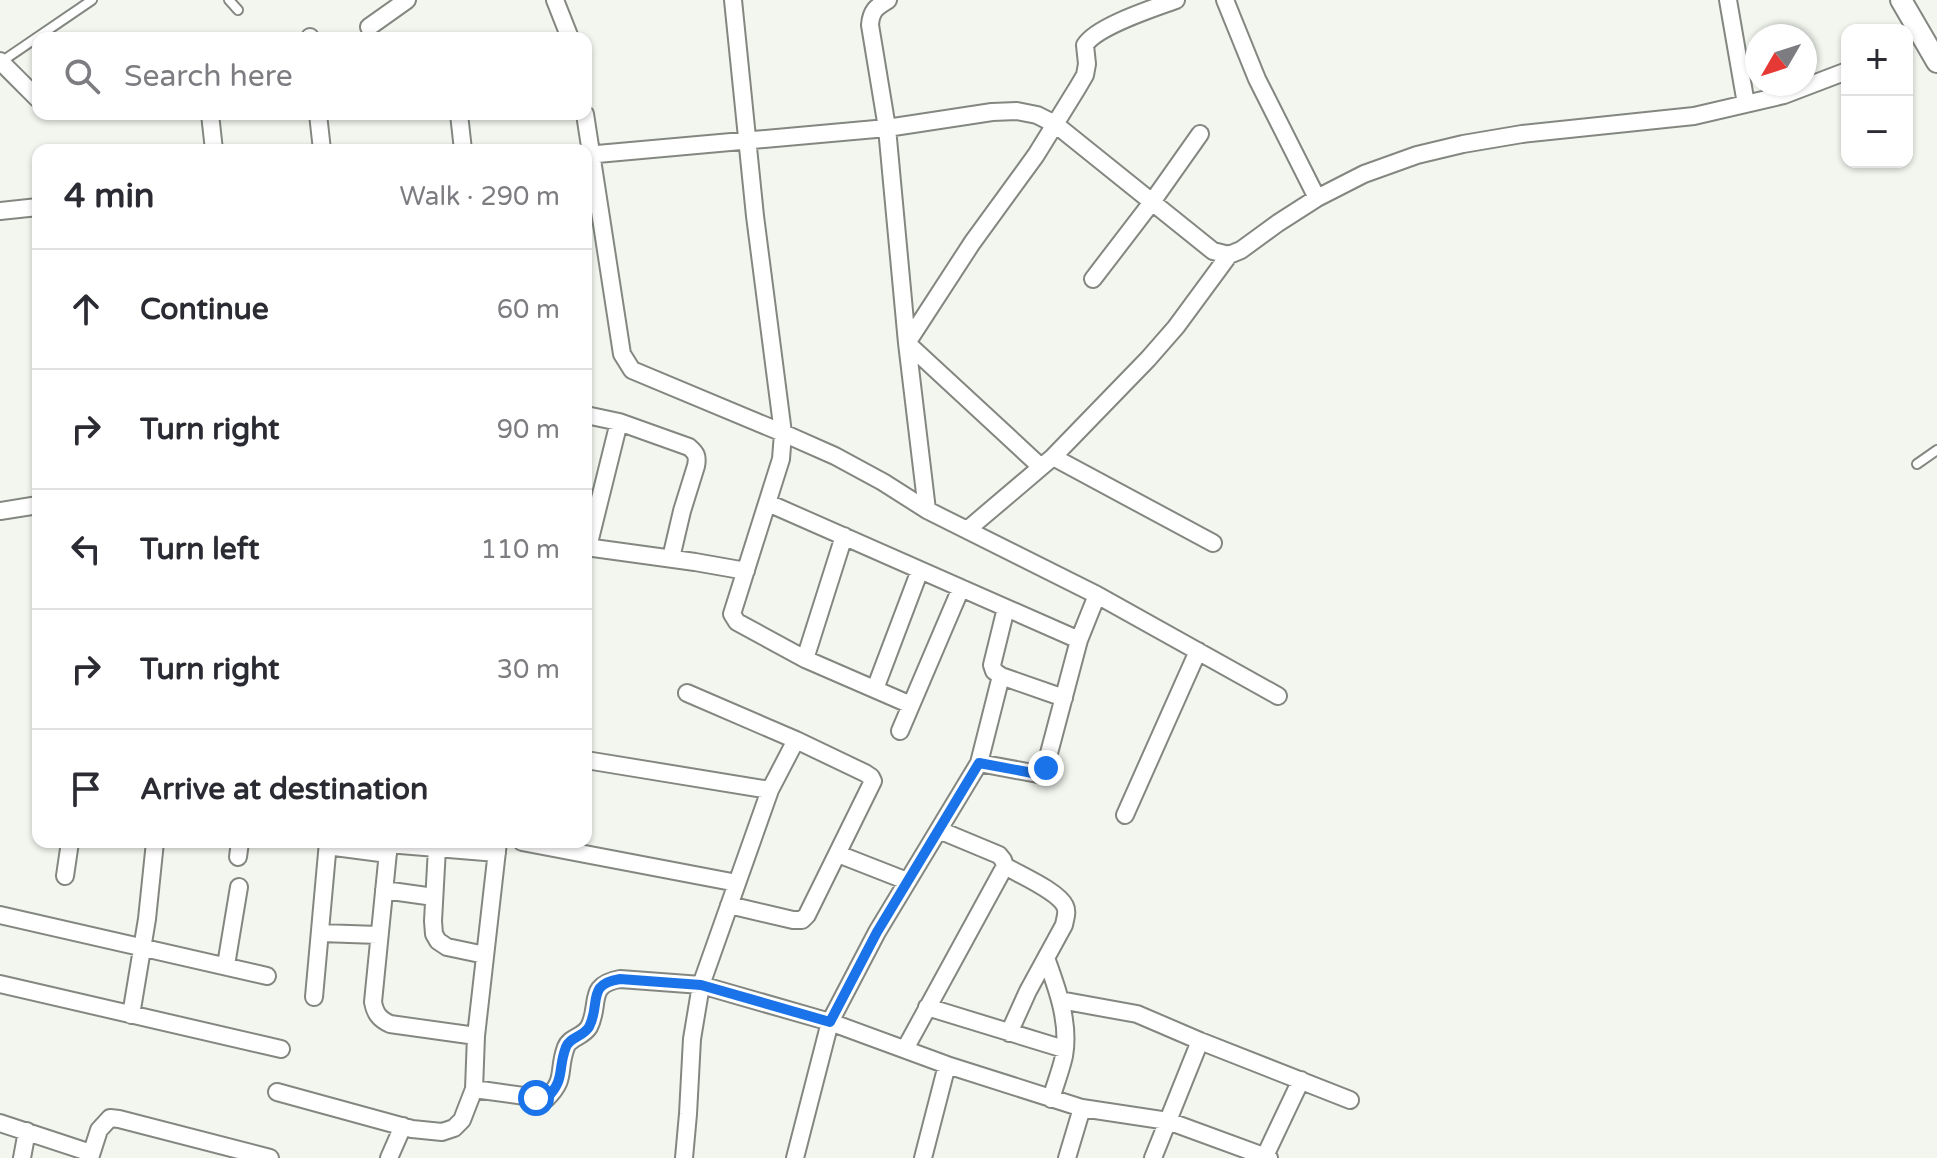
<!DOCTYPE html>
<html lang="en">
<head>
<meta charset="utf-8">
<style>
	body { margin:0; font-family:"Varela Round",sans-serif; background:#f7f7f7; color:#2b2b33 }
	.controls { position:absolute; right:24px; top:24px; display:grid; overflow:hidden; border-radius:16px; box-shadow:0 2px 6px #0004 }
	.controls button { width:72px; height:72px; display:grid; place-items:center; padding:0; border:0; border-bottom:2px solid #e1e1e2; background:#fff; color:#2b2b33; font:40px sans-serif }
	.compass { position:absolute; left:1745px; top:24px; width:72px; height:72px; border-radius:50%; background:#fff; box-shadow:0 2px 6px #0004; rotate:231deg }
	.stop { position:absolute; width:24px; height:24px; margin:-18px; border:6px solid #1a73e8; border-radius:50%; background:#fff }
	.stop.end { background:#1a73e8; border-color:#fff; box-shadow:0 2px 8px #0008 }
	.list { margin:0; padding:0; list-style:none }
	h2 { display:flex; justify-content:space-between; align-items:center; height:104px; margin:0; padding:0 32px; font-size:34px }
	h2 small { font-size:26px; font-weight:400; color:#7c7c81 }
	.list li { display:grid; grid-template-columns:52px 1fr auto; gap:24px; align-items:center; box-sizing:border-box; height:120px; padding:0 32px; border-top:2px solid #e1e1e2 }
	.list b { display:block; font-size:30px; white-space:nowrap }
	.list em { font-size:26px; font-style:normal; color:#7c7c81 }
	.icon { flex:none; width:44px; height:44px; fill:none; stroke:currentColor; stroke-width:2; stroke-linecap:round; stroke-linejoin:round }
	.map { position:relative; flex:none; width:1937px; height:1158px; overflow:hidden }
	.search { position:absolute; background:#fff; box-shadow:0 2px 6px #0004; left:32px; top:32px; width:560px; height:88px; display:flex; align-items:center; gap:20px; box-sizing:border-box; padding:0 28px; border-radius:16px; color:#7c7c81; font-size:30px }
	.panel { position:absolute; background:#fff; box-shadow:0 2px 6px #0004; left:32px; top:144px; width:560px; height:704px; border-radius:16px }
	.map>svg:first-child { display:block }
</style>
</head>
<body>
<div class="map">
<svg width="1937" height="1158" viewBox="0 0 1937 1158">
	<rect width="100%" height="100%" fill="#f2f6ef"/>
	<g fill="none" stroke-linecap="round" stroke-linejoin="round">
		<defs>
			<path id="service" d="M229,0L238,10
				M1,62L92,0
				M1917,464L1937,450"/>
			<path id="minor" d="M555,0L570,38
				M733,0L755,216L783,433L781,459L732,614L737,622L805,659L911,705
				M888,0C876,7 871,11 870,25L887,128L907,343L927,510L1097,595L1278,696
				M1225,0L1257,79L1317,198
				M1728,0L1746,104
				M369,27L407,0
				M310,37V38
				M0,61L38,99
				M210,114L214,150
				M318,114L322,150
				M459,114L463,150
				M585,114L622,354L632,370L783,433L835,456L883,482L927,510
				M586,155L887,128L992,112L1017,111L1037,115L1055,124L1213,251L1229,255L1241,250L1278,223L1317,198L1364,174L1417,155L1463,144L1522,134L1694,116L1784,95L1847,71
				M0,211L38,207
				M1093,279L1152,202L1200,134
				M586,415L619,422L689,447C696,453 698,456 696,466L682,511L671,558
				M1053,457L1213,543
				M1041,467L907,343L972,243L1036,155L1078,87L1085,75L1087,64L1085,45C1097,26 1154,8 1176,0
				M768,503L1079,640
				M0,511L38,505
				M967,530L1053,457L1148,359L1176,327L1229,255
				M586,547L695,562L746,571
				M588,547L619,422
				M805,659L844,536
				M1001,676L1064,698
				M875,689L920,570
				M687,693L796,740L865,773L871,777L873,781L807,915L802,920H793L729,905
				M900,731L961,588
				M586,760L770,790L701,985L692,1039L688,1114L684,1158
				M979,763L1038,774L1044,772L1079,640L1097,595
				M770,790L796,740
				M1125,815L1198,651
				M389,842L373,1002C375,1013 379,1019 390,1024L476,1036
				M522,842L737,883
				M388,844L497,853
				M327,846L388,854
				M437,848L433,921L434,934L438,941L447,947L485,955
				M838,854L907,881
				M238,857L240,842
				M1005,866C1020,875 1058,891 1065,906C1068,912 1065,919 1064,925L1028,991L1009,1033
				M65,876L70,842
				M384,890L434,897
				M0,915L267,976
				M321,933L378,935
				M1046,958C1057,988 1070,1023 1064,1056C1061,1070 1055,1085 1051,1099
				M226,965L239,887
				M0,984L281,1049
				M314,997L328,842
				M1060,1000L1137,1014L1200,1041
				M927,1007L1064,1049
				M131,1015L147,919L155,842
				M905,1049L1005,866L1003,860L999,855L939,830
				M474,1089L546,1099C567,1079 557,1071 566,1047C570,1037 583,1037 589,1027C601,1004 586,985 620,979L701,985L830,1022L947,1065L1082,1108L1168,1121L1269,1158
				M277,1092L412,1129L442,1132L454,1128L462,1120L474,1089L476,1036L498,842
				M0,1123L91,1153
				M1265,1156L1301,1080
				M22,1158L27,1131
				M90,1158L99,1130L110,1118L119,1119L270,1158
				M389,1158L403,1126
				M795,1158L830,1022L877,932L979,763L1001,676L994,671L992,665L1006,608
				M923,1158L947,1065
				M1067,1158L1082,1108
				M1153,1158L1200,1041L1350,1100"/>
			<path id="tertiary" d="M1901,0L1937,62"/>
		</defs>
		<!-- service casing -->
		<use href="#service" stroke="#838780" stroke-width="12"/>
		<!-- minor casing -->
		<use href="#minor" stroke="#838780" stroke-width="20"/>
		<!-- tertiary casing -->
		<use href="#tertiary" stroke="#838780" stroke-width="24"/>
		<!-- service -->
		<use href="#service" stroke="#fff" stroke-width="8"/>
		<!-- minor -->
		<use href="#minor" stroke="#fff" stroke-width="16"/>
		<!-- tertiary -->
		<use href="#tertiary" stroke="#fff" stroke-width="20"/>
	</g>
	<g fill="none" stroke-linecap="round" stroke-linejoin="round">
		<!-- route -->
		<path stroke="#1a73e8" stroke-width="10" d="M536,1098L546,1099C566,1079 557,1070 566,1047C570,1037 583,1037 589,1027C601,1004 586,984 620,979L701,985L830,1022L877,932L979,763L1038,774L1044,772L1046,768"/>
	</g>
</svg>
<div class="controls">
<button>+</button>
<button>−</button>
</div>
<svg class="compass" viewBox="-18 -18 36 36"><path d="M0-13l5 13h-10z" fill="#e53935"/><path d="M0 13l5-13h-10z" fill="#7c7c81"/></svg>
<div class="stop" style="left:536px;top:1098px"></div>
<div class="stop end" style="left:1046px;top:768px"></div>
<div class="search"><svg class="icon" aria-label="search" viewBox="0 0 24 24"><circle cx="10" cy="10" r="6"/><path d="M15 15l6 6"/></svg>Search here</div>
<section class="panel">
<h2>4 min<small>Walk · 290 m</small></h2>
<ul class="list">
<li><svg class="icon" aria-label="ahead" viewBox="0 0 24 24"><path d="M12 20V5M6 11l6-6 6 6"/></svg><div><b>Continue</b></div><em>60 m</em></li>
<li><svg class="icon" aria-label="right" viewBox="0 0 24 24"><path d="M7 20v-9h11M14 6l5 5-5 5"/></svg><div><b>Turn right</b></div><em>90 m</em></li>
<li><svg class="icon" aria-label="left" viewBox="0 0 24 24"><path d="M17 20v-9H6M10 6l-5 5 5 5"/></svg><div><b>Turn left</b></div><em>110 m</em></li>
<li><svg class="icon" aria-label="right" viewBox="0 0 24 24"><path d="M7 20v-9h11M14 6l5 5-5 5"/></svg><div><b>Turn right</b></div><em>30 m</em></li>
<li><svg class="icon" aria-label="arrive" viewBox="0 0 24 24"><path d="M6 21V4h12l-3 4 3 4H6"/></svg><div><b>Arrive at destination</b></div></li>
</ul>
</section>
</div>
</body>
</html>
